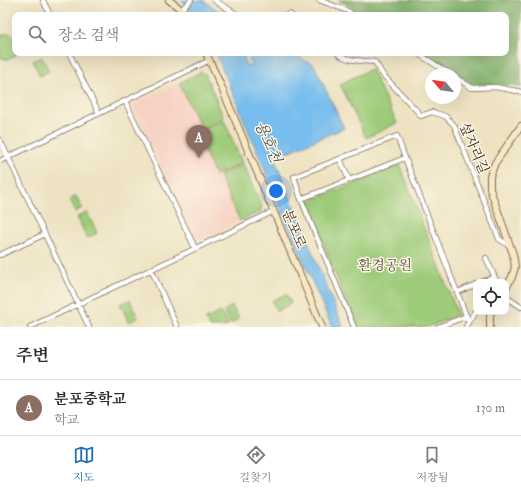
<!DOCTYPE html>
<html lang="ko">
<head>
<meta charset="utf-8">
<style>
	body { margin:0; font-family:"IM FELL Double Pica","Noto Serif KR",serif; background:#f7f7f7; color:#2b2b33 }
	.controls { position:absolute; right:12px; bottom:12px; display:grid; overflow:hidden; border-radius:8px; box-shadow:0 4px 16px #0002 }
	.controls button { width:36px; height:36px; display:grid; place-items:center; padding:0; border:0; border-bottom:1px solid #e1e1e2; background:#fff; color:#2b2b33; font:20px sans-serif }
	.compass { position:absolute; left:425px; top:68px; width:36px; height:36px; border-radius:50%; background:#fff; box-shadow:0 4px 16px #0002; rotate:299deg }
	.you { position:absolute; left:276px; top:191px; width:14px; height:14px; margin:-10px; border:3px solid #fff; border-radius:50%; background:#1a73e8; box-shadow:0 0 0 6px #1a73e833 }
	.badge { display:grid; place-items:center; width:26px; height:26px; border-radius:50%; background:#1f6fb2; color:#fff; font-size:13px; font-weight:700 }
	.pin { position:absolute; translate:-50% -33px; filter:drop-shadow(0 1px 2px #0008) }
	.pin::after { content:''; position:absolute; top:21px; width:14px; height:12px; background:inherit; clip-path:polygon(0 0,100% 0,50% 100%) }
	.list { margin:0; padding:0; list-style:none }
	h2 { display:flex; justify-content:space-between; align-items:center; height:52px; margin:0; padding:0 16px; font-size:17px }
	h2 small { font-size:13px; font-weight:400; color:#7c7c81 }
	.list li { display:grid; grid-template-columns:26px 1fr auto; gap:12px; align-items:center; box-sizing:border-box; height:56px; padding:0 16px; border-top:1px solid #e1e1e2 }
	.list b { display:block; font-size:15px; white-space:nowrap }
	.list p { margin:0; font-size:13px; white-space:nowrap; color:#7c7c81 }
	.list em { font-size:13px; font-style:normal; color:#7c7c81 }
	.icon { flex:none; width:22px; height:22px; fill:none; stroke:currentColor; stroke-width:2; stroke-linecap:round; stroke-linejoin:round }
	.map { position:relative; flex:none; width:521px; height:327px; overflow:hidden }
	.search { position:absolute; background:#fff; box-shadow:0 4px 16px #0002; left:12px; right:12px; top:12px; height:44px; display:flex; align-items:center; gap:10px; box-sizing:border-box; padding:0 14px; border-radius:8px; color:#7c7c81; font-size:15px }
	.sheet { height:108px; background:#fff }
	nav { display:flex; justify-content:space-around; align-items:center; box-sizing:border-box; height:56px; border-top:1px solid #e1e1e2; background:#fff; font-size:11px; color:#7c7c81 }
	nav a { display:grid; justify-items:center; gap:2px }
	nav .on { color:#1f6fb2 }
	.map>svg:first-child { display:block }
</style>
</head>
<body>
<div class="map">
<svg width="521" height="327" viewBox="0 0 521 327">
	<rect width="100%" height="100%" fill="#fcf5e5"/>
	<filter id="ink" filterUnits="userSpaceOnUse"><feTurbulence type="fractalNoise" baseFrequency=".025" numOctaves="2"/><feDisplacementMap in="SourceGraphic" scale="8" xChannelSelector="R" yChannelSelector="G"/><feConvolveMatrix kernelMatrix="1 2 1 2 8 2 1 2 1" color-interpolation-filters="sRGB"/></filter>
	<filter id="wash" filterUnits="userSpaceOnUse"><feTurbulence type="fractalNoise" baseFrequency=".012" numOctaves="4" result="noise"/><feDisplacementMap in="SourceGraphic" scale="16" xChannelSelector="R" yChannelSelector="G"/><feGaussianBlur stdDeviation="0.9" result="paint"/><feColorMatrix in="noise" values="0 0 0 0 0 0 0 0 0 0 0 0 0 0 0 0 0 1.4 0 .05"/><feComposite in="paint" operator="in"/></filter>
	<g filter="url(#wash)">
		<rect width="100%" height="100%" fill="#ede2c1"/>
		<!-- built -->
		<path fill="#f6d2c4" d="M201,72L205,74L262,207L260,212L200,240L196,239L132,105Z"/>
		<!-- green -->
		<path fill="#9dcb79" stroke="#6c7a4c" d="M6,34H10L15,37V53H18C13,59 7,61 0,57V36Z
			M42,57L49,71L40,76L33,61Z
			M371,69L397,123L366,138L340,84Z
			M201,72L205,74L224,118L201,129L179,83Z
			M224,120L242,163L215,175L196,133Z
			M243,164L262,207L260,212L240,221L219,175Z
			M400,165L458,315L428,327H356L307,202Z
			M76,196L82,208L75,212L69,200Z
			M87,212L97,233L87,238L77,217Z
			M286,294L291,303L277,311L272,301Z
			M130,300L138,318L129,322L120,304Z
			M232,306L239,319L230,324L224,311Z
			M221,312L228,325L224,327H210L206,319Z"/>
		<!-- forest -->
		<path fill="#7eaf69" stroke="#5c6c44" d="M338,0H521V88L514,85L472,84L422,53H506V15H364L350,6Z"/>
		<!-- water -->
		<path fill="#77bdee" stroke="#597486" d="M181,0H204V1L225,15H194Z
			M216,53H248L244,60L247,66L251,65L249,60L253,53H290L314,65L344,128L276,157V162L278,168L343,327H332L290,230Z"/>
	</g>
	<g filter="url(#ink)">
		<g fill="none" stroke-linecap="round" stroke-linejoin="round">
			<defs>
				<path id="street" d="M43,0L50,15
					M214,0L238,15
					M319,0L348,11L354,15
					M181,10L191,0
					M287,15L290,14L291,15
					M69,53L99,113
					M337,53C345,61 364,61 375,62L383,75L418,112L421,116L432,112L445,116L454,125L499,239L510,246
					M417,53L450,74
					M455,77L472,88L495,87L517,91L521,92
					M125,101L195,248
					M0,140L89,327
					M340,159L349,180
					M0,161L210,60
					M301,199L294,177L397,136L405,158
					M0,255L45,234
					M486,258L496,280L495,282
					M151,269L177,327
					M482,282L494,277
					M458,292L476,284
					M506,297L521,307
					M30,327L274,211
					M354,327L301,199L405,158L469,323
					M438,327L467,316
					M466,327L476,311"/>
				<path id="secondary" d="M169,0L178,7L184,15
					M206,53L221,86L322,327
					M506,288L512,277L515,267L513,254L490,189V176L495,163L521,126
					M490,327V316L491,312"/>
			</defs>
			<!-- street casing -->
			<use href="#street" stroke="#796a57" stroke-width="6"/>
			<!-- secondary casing -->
			<use href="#secondary" stroke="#796a57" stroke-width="8"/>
			<!-- street -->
			<use href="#street" stroke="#fff" stroke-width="4.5"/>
			<!-- secondary -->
			<use href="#secondary" stroke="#f8e8c3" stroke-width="6"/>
		</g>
	</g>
	<g text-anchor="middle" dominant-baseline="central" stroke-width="3" stroke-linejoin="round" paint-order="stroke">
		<!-- street labels -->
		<g font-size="14" fill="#3b2a1e" stroke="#fcf5e5">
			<text transform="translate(474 148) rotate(67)">섶자리길</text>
			<text transform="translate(294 229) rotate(67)">분포로</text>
		</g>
		<!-- park labels -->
		<g font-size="14" fill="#585a39" stroke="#fcf5e5">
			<text x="385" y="265">환경공원</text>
		</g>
		<!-- water labels -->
		<g font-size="15" font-style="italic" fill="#4d565c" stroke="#fcf5e5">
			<text transform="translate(268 142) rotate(67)">용호천</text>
		</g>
	</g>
</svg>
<div class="controls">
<button><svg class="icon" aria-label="locate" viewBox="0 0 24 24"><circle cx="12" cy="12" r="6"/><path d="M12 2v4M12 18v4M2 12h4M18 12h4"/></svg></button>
</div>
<svg class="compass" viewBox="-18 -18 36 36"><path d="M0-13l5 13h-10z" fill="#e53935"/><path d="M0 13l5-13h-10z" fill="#7c7c81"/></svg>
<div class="you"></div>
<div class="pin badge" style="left:199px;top:158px;background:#8d6e63">A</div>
<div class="search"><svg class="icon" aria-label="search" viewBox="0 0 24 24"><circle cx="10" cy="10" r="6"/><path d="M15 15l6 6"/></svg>장소 검색</div>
</div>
<section class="sheet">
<h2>주변<small></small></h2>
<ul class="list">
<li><span class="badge" style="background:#8d6e63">A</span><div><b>분포중학교</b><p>학교</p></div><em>130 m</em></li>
</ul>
</section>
<nav>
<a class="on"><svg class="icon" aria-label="map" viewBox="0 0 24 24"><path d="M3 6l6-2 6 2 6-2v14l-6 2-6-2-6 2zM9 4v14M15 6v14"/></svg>지도</a>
<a><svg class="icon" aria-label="directions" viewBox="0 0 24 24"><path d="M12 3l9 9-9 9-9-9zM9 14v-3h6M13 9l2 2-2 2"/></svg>길찾기</a>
<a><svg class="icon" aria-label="saved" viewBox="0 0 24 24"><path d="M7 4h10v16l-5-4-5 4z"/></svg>저장됨</a>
</nav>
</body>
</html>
